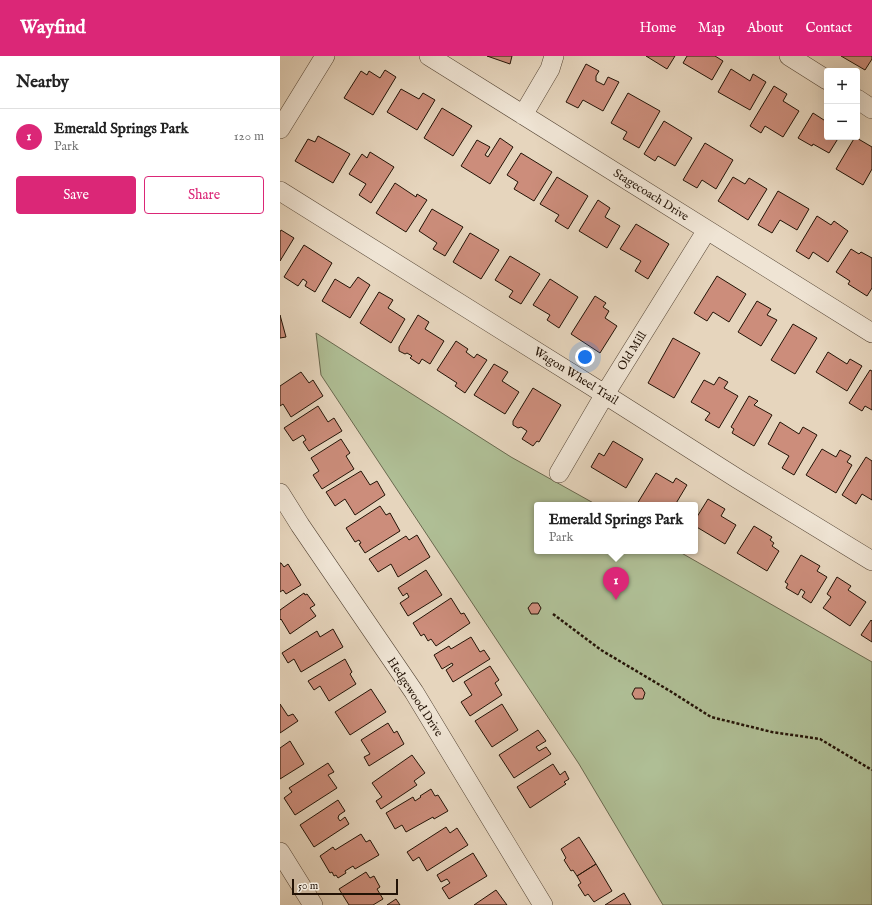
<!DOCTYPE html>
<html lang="en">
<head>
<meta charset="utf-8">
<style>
	body { margin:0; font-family:"IM FELL English",serif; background:#f2f2f2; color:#222 }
	.controls { position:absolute; right:12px; top:12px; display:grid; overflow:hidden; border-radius:4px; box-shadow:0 4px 16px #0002 }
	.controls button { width:36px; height:36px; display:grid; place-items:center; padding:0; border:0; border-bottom:1px solid #e0e0e0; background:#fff; color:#222; font:20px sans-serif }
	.scale { position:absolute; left:12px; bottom:10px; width:106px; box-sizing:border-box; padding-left:4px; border:2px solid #231306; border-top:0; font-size:11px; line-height:14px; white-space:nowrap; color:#231306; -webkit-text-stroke:3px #efe4d4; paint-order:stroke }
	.you { position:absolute; left:305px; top:301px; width:14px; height:14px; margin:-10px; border:3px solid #fff; border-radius:50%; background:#1a73e8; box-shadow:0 0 0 6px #1a73e833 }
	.badge { display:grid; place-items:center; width:26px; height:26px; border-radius:50%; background:#db2777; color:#fff; font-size:13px; font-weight:700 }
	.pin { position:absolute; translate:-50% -33px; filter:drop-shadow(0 1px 2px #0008) }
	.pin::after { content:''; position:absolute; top:21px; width:14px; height:12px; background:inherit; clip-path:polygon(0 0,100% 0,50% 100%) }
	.popup { position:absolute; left:254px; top:446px; width:164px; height:52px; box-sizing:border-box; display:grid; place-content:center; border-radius:4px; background:#fff; filter:drop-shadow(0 1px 3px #0005); font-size:13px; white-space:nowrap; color:#767676 }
	.popup b { font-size:15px; color:#222 }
	.popup::after { content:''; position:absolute; left:50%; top:100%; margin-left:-8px; border:8px solid transparent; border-top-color:#fff }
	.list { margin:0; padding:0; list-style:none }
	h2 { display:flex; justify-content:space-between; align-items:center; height:52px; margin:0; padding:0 16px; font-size:17px }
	h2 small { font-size:13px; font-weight:400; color:#767676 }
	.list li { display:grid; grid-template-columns:26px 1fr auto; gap:12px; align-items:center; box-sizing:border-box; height:56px; padding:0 16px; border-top:1px solid #e0e0e0 }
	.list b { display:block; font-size:15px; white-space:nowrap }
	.list p { margin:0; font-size:13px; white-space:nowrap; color:#767676 }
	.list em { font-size:13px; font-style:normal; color:#767676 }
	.actions { display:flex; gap:8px; padding:12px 16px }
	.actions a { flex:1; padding:9px 0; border:1px solid #db2777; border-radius:4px; text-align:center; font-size:14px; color:#db2777 }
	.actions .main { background:#db2777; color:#fff }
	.map { position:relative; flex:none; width:592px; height:849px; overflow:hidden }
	header { display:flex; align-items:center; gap:24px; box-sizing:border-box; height:56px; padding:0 20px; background:#db2777; color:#fff }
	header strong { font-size:19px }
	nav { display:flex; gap:22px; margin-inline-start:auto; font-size:14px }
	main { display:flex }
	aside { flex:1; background:#fff }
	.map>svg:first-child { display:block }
</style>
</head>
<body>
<header>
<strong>Wayfind</strong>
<nav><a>Home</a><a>Map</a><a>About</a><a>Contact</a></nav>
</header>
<main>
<aside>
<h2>Nearby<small></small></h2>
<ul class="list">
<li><span class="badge">1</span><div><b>Emerald Springs Park</b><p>Park</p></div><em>120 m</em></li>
</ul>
<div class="actions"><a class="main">Save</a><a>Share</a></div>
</aside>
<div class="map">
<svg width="592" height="849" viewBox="0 0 592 849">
	<rect width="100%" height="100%" fill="#e6d5bd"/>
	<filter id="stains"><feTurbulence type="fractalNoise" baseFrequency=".005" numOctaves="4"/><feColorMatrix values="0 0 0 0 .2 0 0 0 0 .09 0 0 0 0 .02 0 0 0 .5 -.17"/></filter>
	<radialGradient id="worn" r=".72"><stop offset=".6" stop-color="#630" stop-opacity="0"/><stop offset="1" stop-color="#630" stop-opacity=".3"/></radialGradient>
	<!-- green -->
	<path fill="#afbe95" stroke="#69684e" d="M36,277L231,401L317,449H257V495H398L592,606V849H383L299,708L41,319Z"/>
	<!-- building -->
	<path fill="#cc8d7b" stroke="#231306" d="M207,0H232L230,8Z
		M366,0H395L387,13Z
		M407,0H435L443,5L432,24L403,7Z
		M561,0H592V3L585,14Z
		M306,8L319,15L316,20V25L324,29L328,21L339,26L323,55L303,44L298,52L286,46Z
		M451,13L470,25L473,18L486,26L470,54L438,36Z
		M105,14L116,21L93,59L64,42L81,15L87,19L89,15L100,22Z
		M494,30L507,38L503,45L519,55L503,81L485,70L481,77L470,70Z
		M121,33L139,43L143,37L155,44L137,74L107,56Z
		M348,37L380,55L359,92L343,83L347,76L331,67Z
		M162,52L192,70L173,100L144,82Z
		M533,57L547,66V81H559L549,97L533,88L532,90L518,82Z
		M384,65L412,82L395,110L378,100L375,105L364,98Z
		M38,80L70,98L53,127L15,105L28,83L35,86Z
		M575,81L592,91V113L583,129L556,113Z
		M220,82L233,91L210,128L181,110L197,84L210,91L205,99L208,101Z
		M425,87L453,104L436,133L422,124L417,132L403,124Z
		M90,96L114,111L91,147L79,139L86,128L69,118L82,98L87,102Z
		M241,97L272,116L254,145L234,133L238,126L227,119Z
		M277,121L308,140L288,173L275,165L279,159L260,148Z
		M453,121L465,128L469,122L487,133L468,164L438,145Z
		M115,127L136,141L137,138L147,144L126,176L96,157Z
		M498,135L529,153L517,174L500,164L492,177L478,169Z
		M318,144L330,152L325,161L340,170L327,192L299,175Z
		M152,153L183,171L165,200L153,193L157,187L139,175Z
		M537,160L551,169L554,165L568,175L548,206L533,196L529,203L516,195Z
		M356,168L389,188L368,223L355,215L361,205L340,193Z
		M1,174L14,182L0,205V176Z
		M190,177L219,194L201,223L173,206Z
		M24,189L52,207L35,236L25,230L27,226L23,223L18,230L4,221Z
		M571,193L579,198L581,196L592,202V232L587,240L568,228L570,225L556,216Z
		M230,200L260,218L241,248L229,241L233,235L215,224Z
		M437,220L466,238L449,266L433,256L427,265L414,257Z
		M78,221L90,229L70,262L42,245L55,223L70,232Z
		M270,223L298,241L279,272L267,264L270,259L253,249Z
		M99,236L113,244L108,252L125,263L111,287L80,267Z
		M315,240L326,247L323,251L329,255L325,262L337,270L320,297L291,278Z
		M477,245L491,253L487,259L497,264L481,290L458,276Z
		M0,259L6,281L0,282Z
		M138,259L149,266L145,273L164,285L150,308L142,303L139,308L130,302L132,300L127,297L125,298L119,295V291Z
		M513,268L537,282L515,318L491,304Z
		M393,282L420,297L394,342L368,327Z
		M176,285L188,293L186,296L194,302L197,298L207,304L185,337L175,330L177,327L157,314Z
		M548,296L567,308L570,303L582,310L567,335L536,316Z
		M214,308L228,316L222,325L239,336L225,358L194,339Z
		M590,314L592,315V354L585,350L582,355L569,347Z
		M21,316L29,327L33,324L43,340L11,361L3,348L0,350V330Z
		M439,321L448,326L444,332L458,340L439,372L425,364L430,357L411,346L424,324L434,329Z
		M253,332L281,349L259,386L257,385L253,390L242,383L247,375L241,371L238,372L233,369V365Z
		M469,340L478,345L474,349L492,359L474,390L452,377L454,373L451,371Z
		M38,350L48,366L54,362L62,375L29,395L23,386L26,384L23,379L13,385L4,372Z
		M500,366L519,378L523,371L537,379L514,419L502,412L509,400L488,388Z
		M61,383L70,397L66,400L74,413L42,433L33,419L39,415L31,402Z
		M333,385L363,403L346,432L311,411L319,397L324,400Z
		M542,393L556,401L560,394L571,400L567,406L572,409L556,437L526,419Z
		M586,401L592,405V444L582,438L576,448L562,439Z
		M81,415L90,429L97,425L105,439L75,459L65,443L55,450L46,436Z
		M376,417L393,427L396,422L407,429L395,449H359L357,448Z
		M428,443L445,453L441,460L456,469L445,488L415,470V464Z
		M100,450L106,459L110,457L120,475L85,497L79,488L81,487L79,484L75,486L66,472Z
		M474,470L492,481L490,484L494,487L492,490L499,495L487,515L457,497Z
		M137,479L150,501L118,521L111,508L98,516L89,503L126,480L129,484Z
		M521,499L540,510L537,515L547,521L531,547L522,541L525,536L521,533L518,539L506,532L508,528L505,526Z
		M0,507H1L4,511L8,508L21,529L6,538L3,534L0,536Z
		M146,514L162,539L128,560L120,547L129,541L127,537L123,540L118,532Z
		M557,521L571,530L568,534L586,546L570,570L543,552L551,541L547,538Z
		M24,537L25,539L27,538L35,549L30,552L36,560L10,578L1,563L0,564V554Z
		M171,542L181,558L184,557L190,567L156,590L151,583L148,585L144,578L141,580L133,567Z
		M252,547H258L261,552L258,558H251L248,552Z
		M591,564L592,565V586L581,579Z
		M53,573L63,591L21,616L14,603L8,607L2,597L37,575L40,581Z
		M191,581L200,596L204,594L210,603L173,626L166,614L173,609L172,607L162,613L154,599L169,590L171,593Z
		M65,603L72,616L70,618L76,628L49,645L40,630L34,634L28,625Z
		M210,610L219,624L215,627L222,639L190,660L181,646L192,639L184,626Z
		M355,632H362L365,637L363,643H355L352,638Z
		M91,633L106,656L70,679L55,656Z
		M0,648L8,660L13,658L18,665L0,677Z
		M222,648L238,674L212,691L195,665Z
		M108,667L114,677L117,675L124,688L89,710L84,701L90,698L81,684Z
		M258,674L266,685L256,691L259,695L266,691L271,698L234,722L219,699Z
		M10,685L24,708L0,723V692Z
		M132,699L145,717L134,725L137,729L101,753L96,745L102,741L92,727Z
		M48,707L54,716L48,719L57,732L15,759L4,742L12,736L9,732Z
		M273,708L280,719L285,715L289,723L284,726L286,728L250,752L237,731Z
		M151,733L155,740L158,739L168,755L154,763L153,761L126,776L122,769L115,773L106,757L133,741L135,745L141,741L140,740Z
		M58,744L65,755L59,759L58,762L60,765L65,761L69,768L34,791L20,769Z
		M166,771L170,777L177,772L188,789L147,815L139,801L133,805L127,796Z
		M81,778L86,786L90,784L99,799L75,813L73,810L65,815L66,817L58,822L56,819L54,820L52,816L50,817L40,800L53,791L55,794Z
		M299,781L316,808L297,820L293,814L291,815L284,804L286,802L281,793Z
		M193,797L207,820L169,843L162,832L170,827L167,823L161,826L157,819Z
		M316,808L332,835L314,846L308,838L305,840L298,829L301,827L297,820Z
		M86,816L90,822L94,820L100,831L97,833L103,843L93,849H69L59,833Z
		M216,834L227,849H194Z
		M344,837L351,849H325Z
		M116,843L120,849H107Z"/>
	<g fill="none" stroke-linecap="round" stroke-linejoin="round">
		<defs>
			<path id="minor" d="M149,0L592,277
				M509,0L547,24
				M577,43L592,53
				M243,59L270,13L274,0
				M0,73L45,0
				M0,135L310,329L458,423L592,505
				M279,417L325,338L427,174
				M0,437L20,469L134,636L263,849
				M0,796L33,849"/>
		</defs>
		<!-- minor casing -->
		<use href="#minor" stroke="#544434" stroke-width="20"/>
		<!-- path -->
		<path stroke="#231306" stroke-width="2.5" stroke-dasharray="3 2" stroke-linecap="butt" d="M273,558L321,594L390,635L431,661L492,676L540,683L592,714"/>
		<!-- minor -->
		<use href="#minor" stroke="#efe4d4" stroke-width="19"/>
	</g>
	<g text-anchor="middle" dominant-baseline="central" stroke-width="4" stroke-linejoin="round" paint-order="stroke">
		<!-- street labels -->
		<g font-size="12" fill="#231306" stroke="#efe4d4">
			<text transform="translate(371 139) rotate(32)">Stagecoach Drive</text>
			<text transform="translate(352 295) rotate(-58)">Old Mill</text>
			<text transform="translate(296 320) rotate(32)">Wagon Wheel Trail</text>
			<text transform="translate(135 641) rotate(57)">Hedgewood Drive</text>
		</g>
	</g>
	<rect width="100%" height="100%" filter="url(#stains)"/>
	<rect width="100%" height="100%" fill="url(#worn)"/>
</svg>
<div class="controls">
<button>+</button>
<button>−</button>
</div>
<div class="scale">50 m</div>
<div class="you"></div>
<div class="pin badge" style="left:336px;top:544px">1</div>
<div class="popup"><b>Emerald Springs Park</b>Park</div>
</div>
</main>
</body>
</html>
